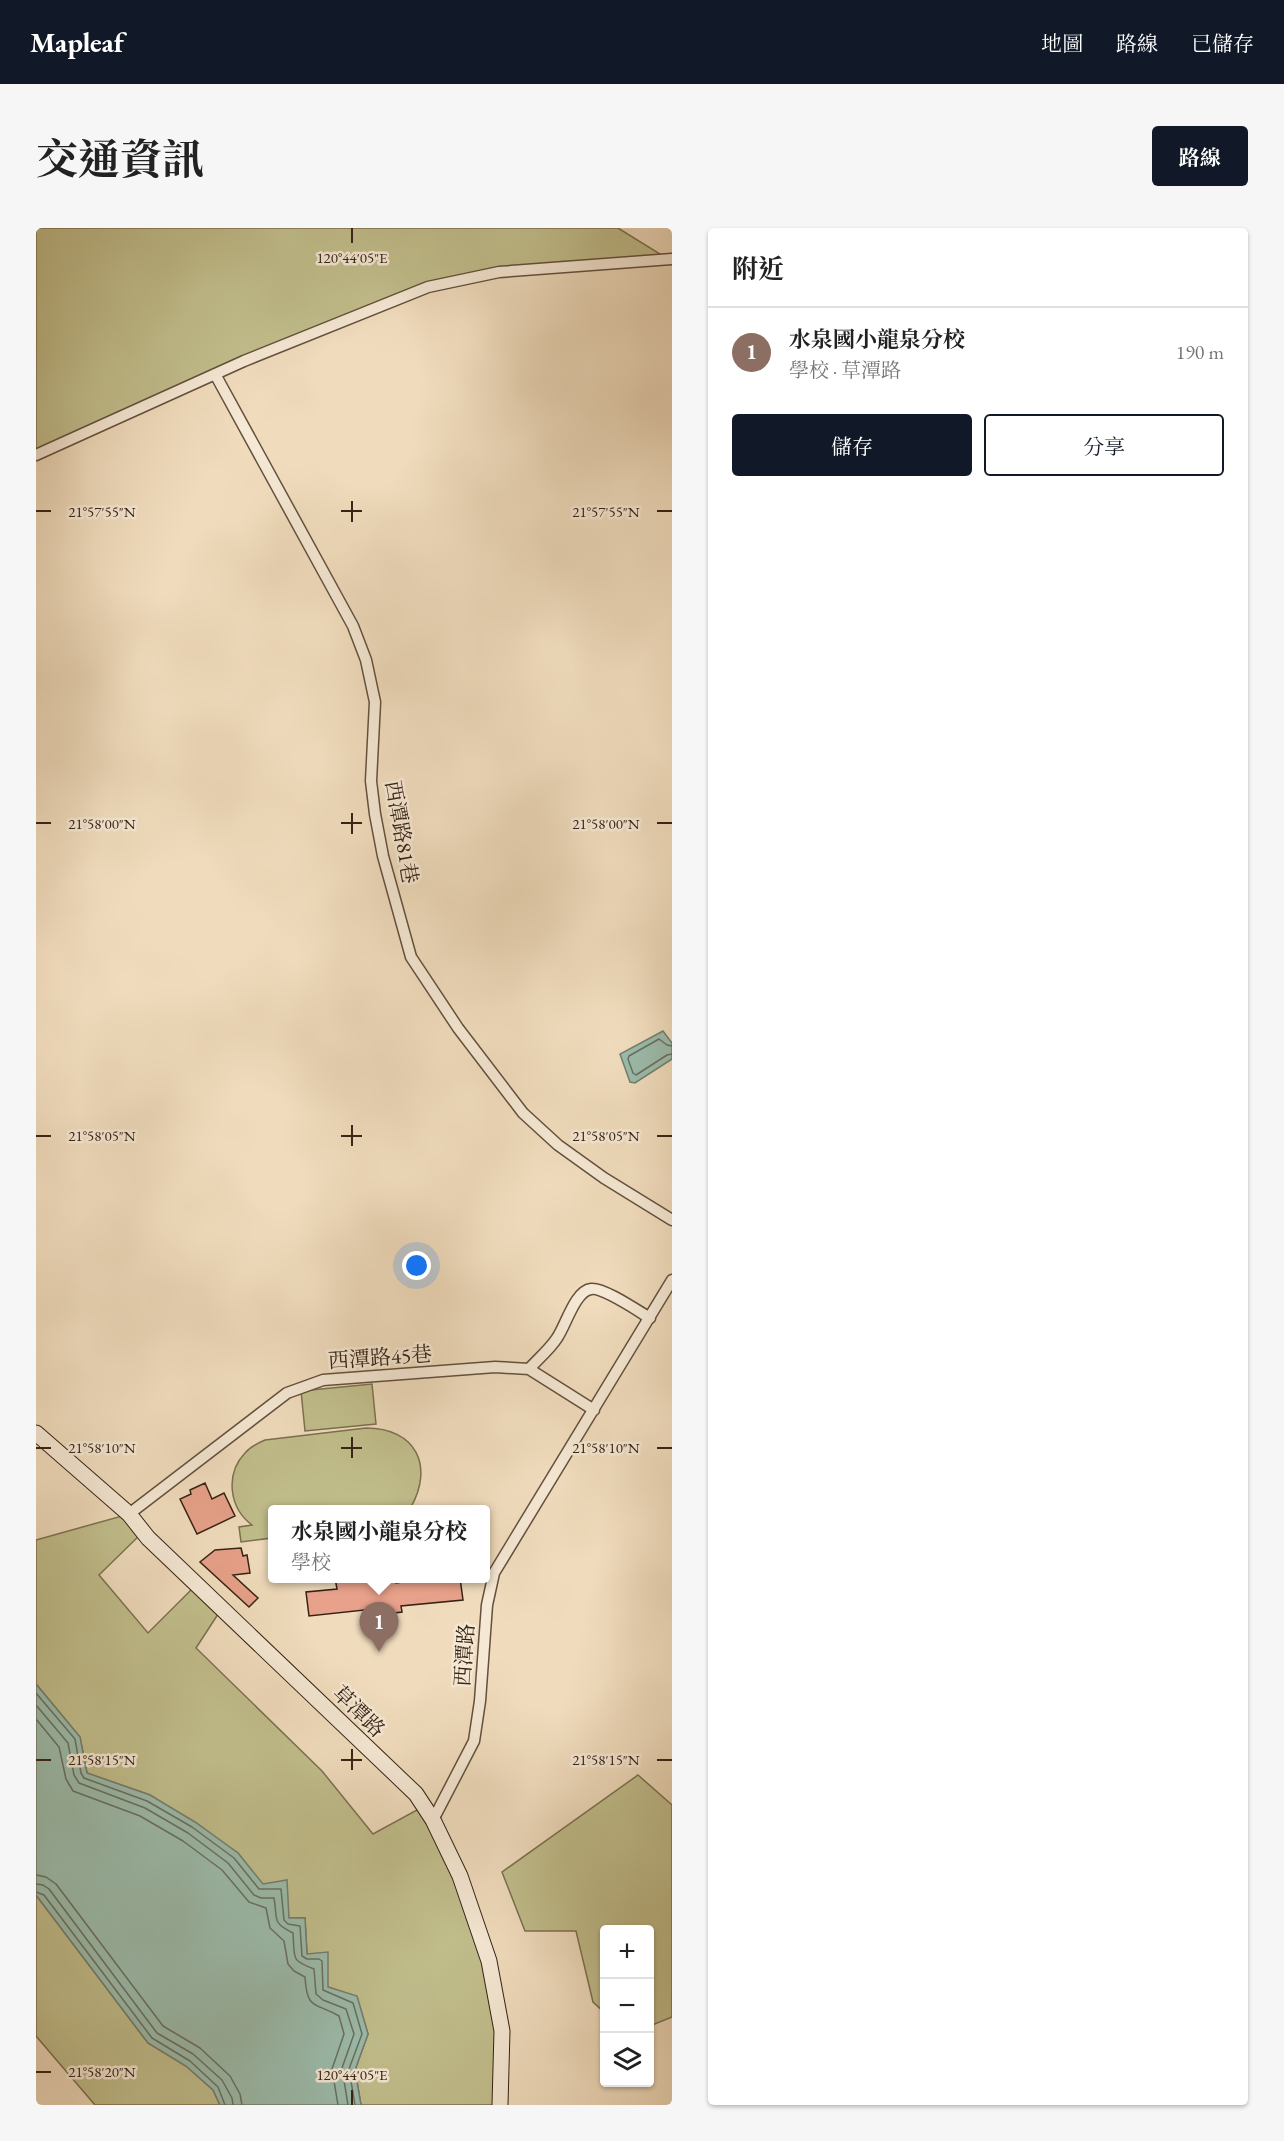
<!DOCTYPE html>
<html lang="zh-TW">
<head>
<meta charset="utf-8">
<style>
	body { margin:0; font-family:"EB Garamond","Noto Serif TC",serif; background:#f6f6f6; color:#222 }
	.controls { position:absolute; right:18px; bottom:18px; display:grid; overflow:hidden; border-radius:6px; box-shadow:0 2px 4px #0004 }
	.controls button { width:54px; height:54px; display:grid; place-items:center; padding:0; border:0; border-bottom:2px solid #e0e0e0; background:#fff; color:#222; font:30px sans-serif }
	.you { position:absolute; left:381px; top:1038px; width:21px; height:21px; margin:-15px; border:4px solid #fff; border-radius:50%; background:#1a73e8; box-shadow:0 0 0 9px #1a73e833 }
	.badge { display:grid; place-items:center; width:39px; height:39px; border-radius:50%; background:#111827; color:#fff; font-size:20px; font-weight:700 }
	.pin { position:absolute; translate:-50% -50px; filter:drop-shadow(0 2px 3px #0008) }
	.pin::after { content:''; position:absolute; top:32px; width:21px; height:18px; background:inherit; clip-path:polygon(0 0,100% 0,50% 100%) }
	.popup { position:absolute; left:232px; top:1277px; width:222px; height:78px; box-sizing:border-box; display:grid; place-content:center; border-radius:6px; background:#fff; filter:drop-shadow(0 2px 4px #0005); font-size:20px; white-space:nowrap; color:#767676 }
	.popup b { font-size:22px; color:#222 }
	.popup::after { content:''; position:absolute; left:50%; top:100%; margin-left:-12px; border:12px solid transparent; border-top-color:#fff }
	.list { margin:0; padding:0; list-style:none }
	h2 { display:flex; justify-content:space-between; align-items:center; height:78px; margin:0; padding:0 24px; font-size:26px }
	h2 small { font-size:20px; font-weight:400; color:#767676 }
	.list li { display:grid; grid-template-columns:39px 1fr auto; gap:18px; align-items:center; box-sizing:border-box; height:90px; padding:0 24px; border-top:2px solid #e0e0e0 }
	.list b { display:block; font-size:22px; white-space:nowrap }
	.list p { margin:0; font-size:20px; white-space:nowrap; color:#767676 }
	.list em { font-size:20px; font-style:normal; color:#767676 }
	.actions { display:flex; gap:12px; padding:18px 24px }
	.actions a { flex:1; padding:14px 0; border:2px solid #111827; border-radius:6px; text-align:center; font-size:21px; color:#111827 }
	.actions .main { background:#111827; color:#fff }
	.icon { flex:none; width:33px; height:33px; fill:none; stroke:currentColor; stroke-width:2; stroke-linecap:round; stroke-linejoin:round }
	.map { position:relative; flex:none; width:636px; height:1877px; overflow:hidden; border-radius:6px }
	header { display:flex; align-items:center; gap:36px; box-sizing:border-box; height:84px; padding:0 30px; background:#111827; color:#fff }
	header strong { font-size:28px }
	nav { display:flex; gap:33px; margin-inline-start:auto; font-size:21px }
	.intro { display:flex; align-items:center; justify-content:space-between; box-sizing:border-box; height:144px; padding:0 36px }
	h1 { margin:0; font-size:42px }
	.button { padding:15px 27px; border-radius:6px; background:#111827; color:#fff; font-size:21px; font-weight:700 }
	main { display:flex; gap:36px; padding:0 36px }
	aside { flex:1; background:#fff; border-radius:6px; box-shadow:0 2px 4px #0004 }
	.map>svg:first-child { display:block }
</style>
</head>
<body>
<header>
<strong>Mapleaf</strong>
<nav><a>地圖</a><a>路線</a><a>已儲存</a></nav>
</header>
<div class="intro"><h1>交通資訊</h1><a class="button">路線</a></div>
<main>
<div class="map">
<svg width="636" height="1877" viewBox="0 0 636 1877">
	<rect width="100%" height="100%" fill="#f0dcbd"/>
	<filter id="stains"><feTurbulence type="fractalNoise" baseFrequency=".00333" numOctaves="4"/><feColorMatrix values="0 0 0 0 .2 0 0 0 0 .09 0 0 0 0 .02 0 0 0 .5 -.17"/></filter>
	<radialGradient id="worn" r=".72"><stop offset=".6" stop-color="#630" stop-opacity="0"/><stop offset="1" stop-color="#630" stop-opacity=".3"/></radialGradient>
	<!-- green -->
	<path fill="#c1be8c" stroke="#7c7050" stroke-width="1.5" d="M0,0H582L632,31L463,44L392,59L0,227Z
		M336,1156L340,1196L269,1203L265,1163Z
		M330,1200C380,1200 398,1238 375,1279L409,1278V1281L236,1282V1310L205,1314L203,1299L216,1297C193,1280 189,1246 209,1225C215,1218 222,1215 229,1212Z
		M93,1286L106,1305L63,1347L112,1405L161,1356L186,1380L160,1420L286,1543L337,1606L390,1577L424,1648L466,1803L463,1877H325L319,1842L332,1806L321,1769L292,1759L271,1726L269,1690H253L202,1625L114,1567L51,1545L44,1509L0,1456V1312Z
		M602,1547L636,1577V1789L614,1798V1702H568V1784L557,1774L540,1703H489L466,1644Z
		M0,1667L112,1815L150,1838L177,1862L184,1877H59L0,1808Z"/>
	<!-- water -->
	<path fill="#9bbcac" stroke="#737e6f" stroke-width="1.5" d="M627,803L636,815V831L599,855L594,854L584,826Z
		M0,1456L44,1509L51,1545L114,1567L159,1594L202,1625L227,1656L251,1652L253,1690H269L271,1726L292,1724V1759L321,1768L332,1806L319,1842L325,1877H184L177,1862L150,1838L112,1815L0,1667Z"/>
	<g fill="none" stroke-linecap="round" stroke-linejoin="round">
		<!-- shore -->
		<path stroke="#686f60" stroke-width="1.5" d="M636,818L631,817L623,811L593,828L592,831L597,845L600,847L631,827L636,826
			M0,1465L39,1511L45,1545L48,1550L111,1573L156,1599L198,1630L223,1661H245L248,1692L252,1696L264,1698L266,1728L271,1731H283L286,1733L287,1762L317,1775L326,1806L313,1841L319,1877
			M0,1477L32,1515L38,1547L43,1555L109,1580L152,1605L192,1635L218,1667L225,1670H238C242,1692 235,1694 257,1705C259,1731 254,1732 278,1741L280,1766L287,1772L310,1781L318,1806L306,1840L312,1877
			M0,1491L23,1519L30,1551L37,1563L104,1588L147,1613L186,1642L213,1674L230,1680L234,1700L248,1713L252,1736L258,1743L269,1749C271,1783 279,1774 303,1788L308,1806L296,1841L302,1877
			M0,1647L10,1649L20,1656L127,1798L164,1820L194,1848L204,1866L206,1877
			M0,1656L7,1657L13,1661L121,1805L157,1826L186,1852L196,1870L197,1877
			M0,1664L8,1667L116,1810L154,1833L182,1859L189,1877"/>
	</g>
	<!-- building -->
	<path fill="#e8a18a" stroke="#362214" stroke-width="1.5" d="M169,1255L176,1271L188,1265L199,1288L161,1306L144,1271L155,1266L154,1262Z
		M205,1320L207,1328L211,1327L214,1345L197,1347L222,1370L213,1379L164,1334L179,1322Z
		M299,1350H359L360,1355L397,1350H424L427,1372L365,1378L366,1384L328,1389V1382L273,1388L270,1364L301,1361Z"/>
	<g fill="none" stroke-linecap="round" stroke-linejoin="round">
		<defs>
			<path id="street" d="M179,146L317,398L330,432L339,474L335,553L339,586L347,628L375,729L422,800L487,885L522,917L568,950L636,992
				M0,227L208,133L392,59L463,44L636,31
				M493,1141C502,1131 514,1121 521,1110C530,1097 539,1063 555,1061C567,1059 602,1083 614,1090
				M93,1286L251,1165L287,1152L459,1139L493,1141L558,1182
				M397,1592L438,1513L444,1473L451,1377L458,1345L636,1052"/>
			<path id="secondary" d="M0,1205L93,1286L112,1310L380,1566L397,1592L424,1648L453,1733L466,1803L464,1877"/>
		</defs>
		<!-- street casing -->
		<use href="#street" stroke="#64503e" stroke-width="13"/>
		<!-- secondary casing -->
		<use href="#secondary" stroke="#362214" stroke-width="17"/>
		<!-- street -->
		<use href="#street" stroke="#f5e8d4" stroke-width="10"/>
		<!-- secondary -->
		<use href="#secondary" stroke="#f5e8d4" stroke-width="15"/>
	</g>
	<!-- ticks -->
	<path fill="none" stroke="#362214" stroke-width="2" d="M316,0V15M316,273V294M0,283H15M305,283H326M621,283H636M316,585V606M0,595H15M305,595H326M621,595H636M316,897V918M0,908H15M305,908H326M621,908H636M316,1209V1230M0,1220H15M305,1220H326M621,1220H636M316,1521V1542M0,1532H15M305,1532H326M621,1532H636M0,1844H15M316,1862V1877"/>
	<g text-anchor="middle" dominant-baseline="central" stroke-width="5" stroke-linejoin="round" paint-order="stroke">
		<!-- street labels -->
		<g font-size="21" fill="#362214" stroke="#f5e8d4">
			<text transform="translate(366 604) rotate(80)">西潭路81巷</text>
			<text transform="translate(344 1129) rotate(-4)">西潭路45巷</text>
			<text transform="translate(428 1427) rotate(-86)">西潭路</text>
			<text transform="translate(323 1483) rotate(44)">草潭路</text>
		</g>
	</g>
	<g font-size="15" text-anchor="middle" fill="#362214" stroke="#f5e8d4" stroke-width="5" stroke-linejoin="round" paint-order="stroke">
		<text x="316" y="35">120°44'05"E</text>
		<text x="570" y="289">21°57'55"N</text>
		<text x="66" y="289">21°57'55"N</text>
		<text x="570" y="601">21°58'00"N</text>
		<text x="66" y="601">21°58'00"N</text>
		<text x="66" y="913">21°58'05"N</text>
		<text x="570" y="913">21°58'05"N</text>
		<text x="66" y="1225">21°58'10"N</text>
		<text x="570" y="1225">21°58'10"N</text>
		<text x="66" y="1537">21°58'15"N</text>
		<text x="570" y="1537">21°58'15"N</text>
		<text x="66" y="1849">21°58'20"N</text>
		<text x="316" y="1852">120°44'05"E</text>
	</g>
	<rect width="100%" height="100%" filter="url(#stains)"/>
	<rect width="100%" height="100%" fill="url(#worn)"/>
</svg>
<div class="controls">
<button>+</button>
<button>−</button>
<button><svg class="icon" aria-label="layers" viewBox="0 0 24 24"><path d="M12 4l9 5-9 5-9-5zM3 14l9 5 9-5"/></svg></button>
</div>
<div class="you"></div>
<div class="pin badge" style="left:343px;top:1424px;background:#8d6e63">1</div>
<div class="popup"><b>水泉國小龍泉分校</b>學校</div>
</div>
<aside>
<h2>附近<small></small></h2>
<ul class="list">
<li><span class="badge" style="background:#8d6e63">1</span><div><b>水泉國小龍泉分校</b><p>學校 · 草潭路</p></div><em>190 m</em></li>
</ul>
<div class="actions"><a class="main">儲存</a><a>分享</a></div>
</aside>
</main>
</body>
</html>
